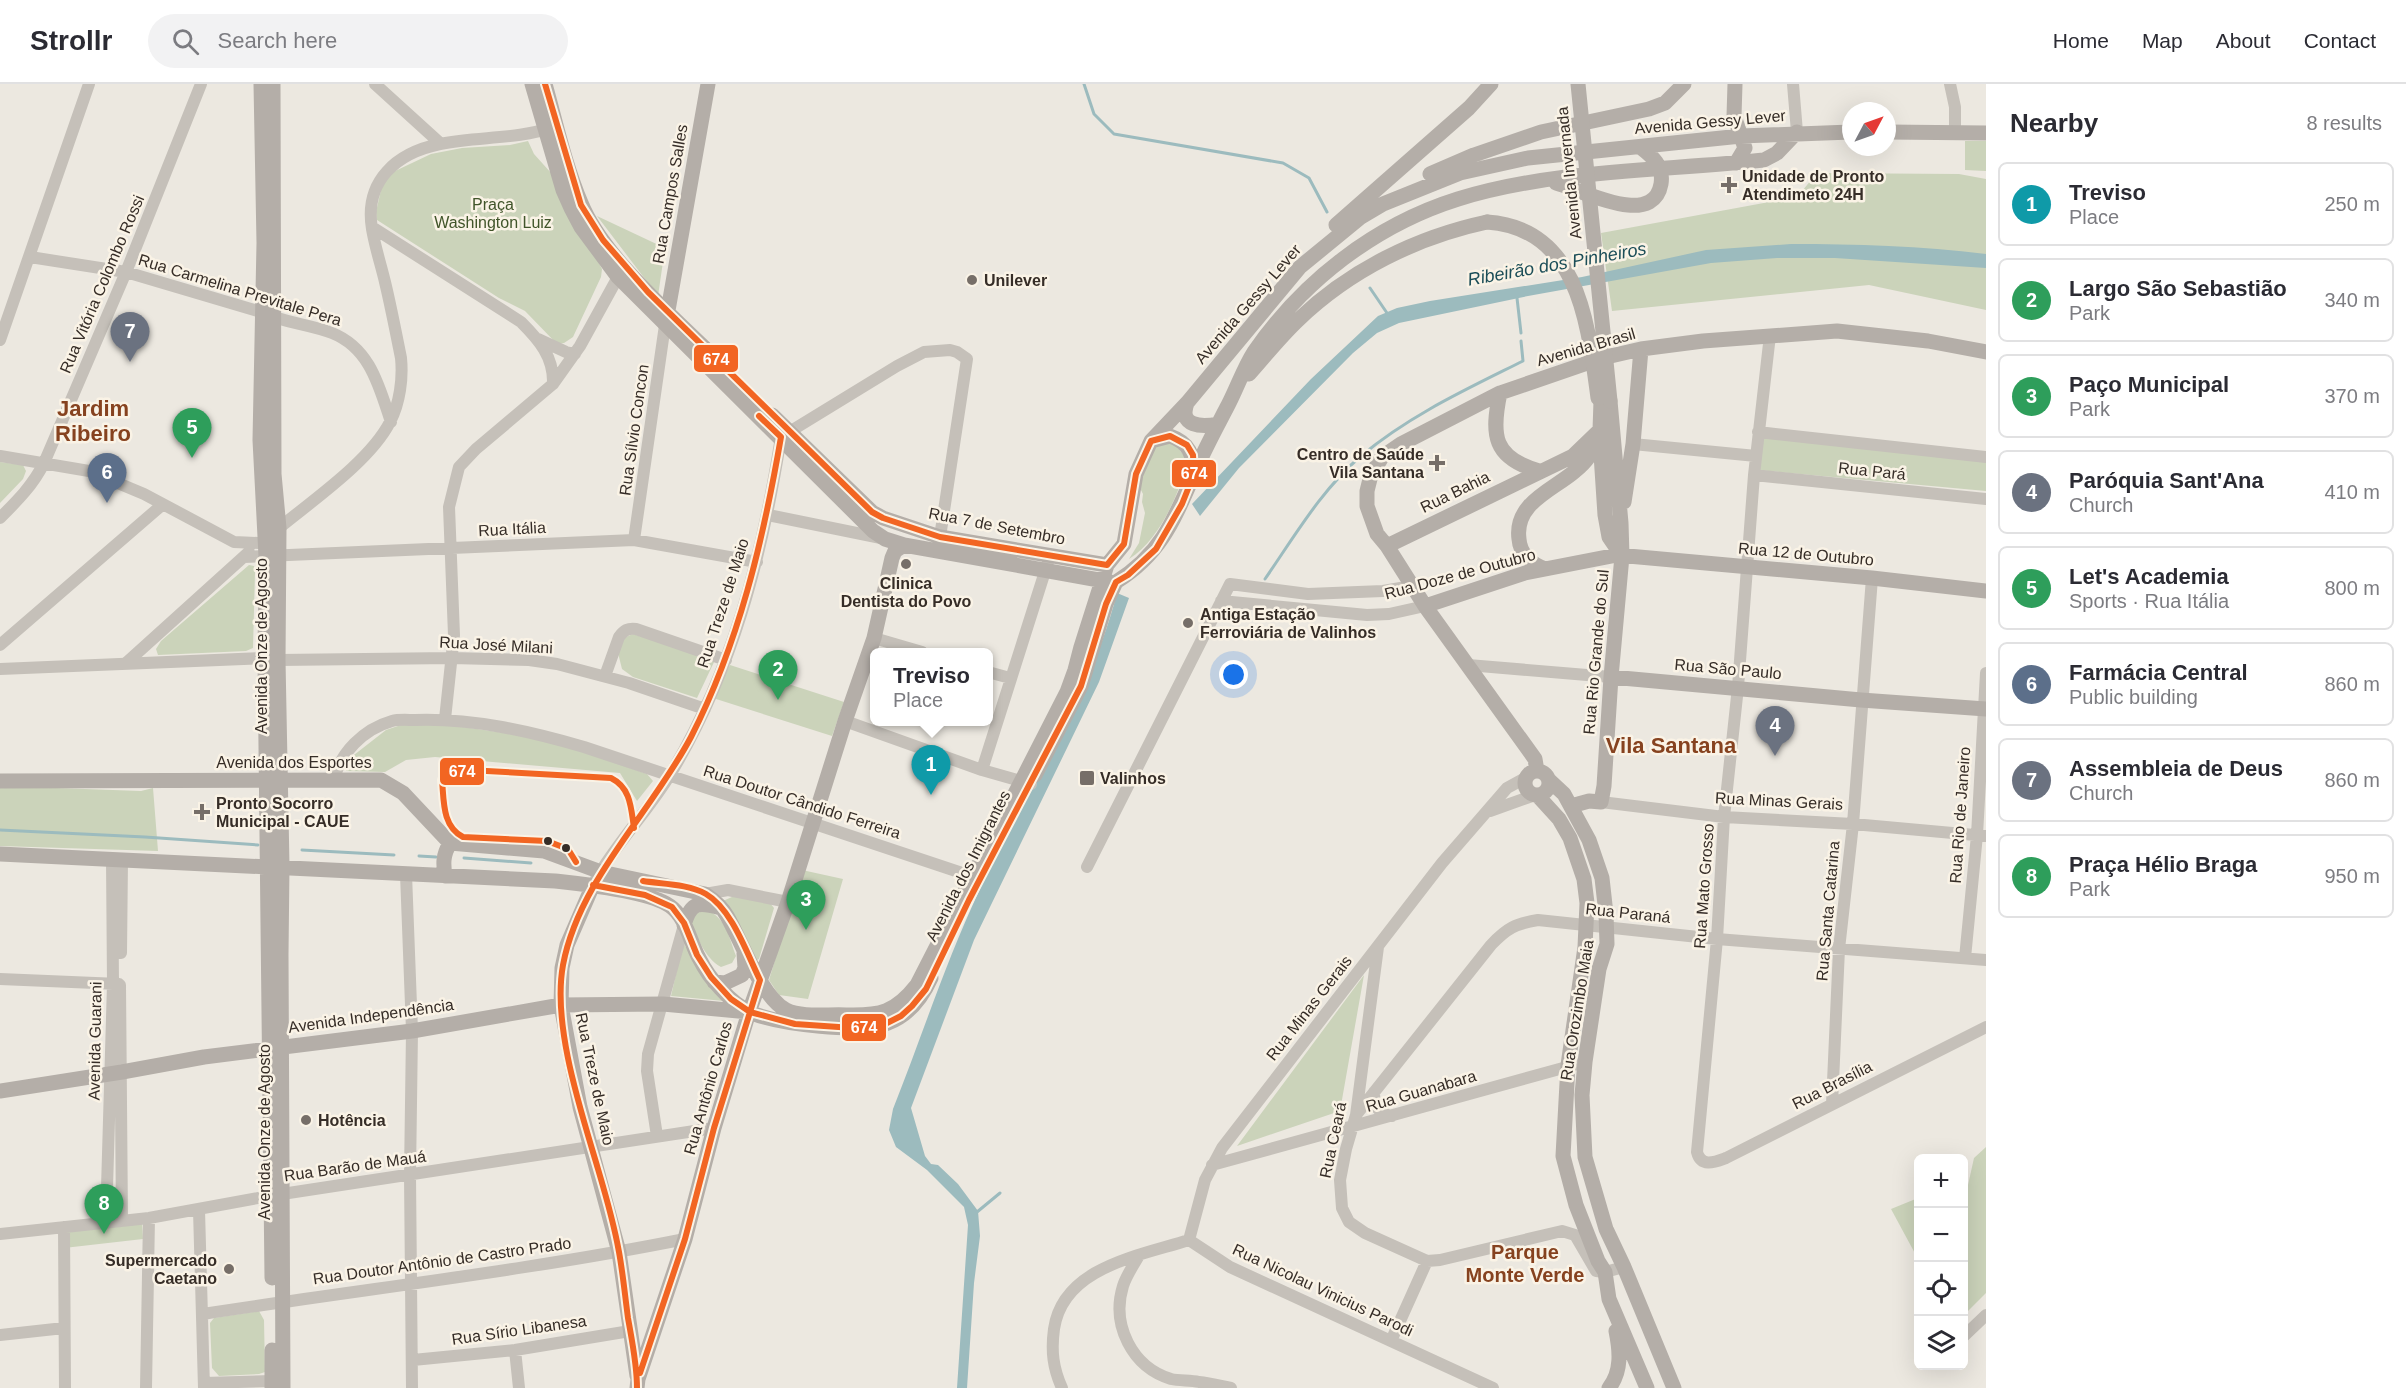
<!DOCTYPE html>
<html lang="en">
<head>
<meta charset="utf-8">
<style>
	body { margin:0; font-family:Helvetica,sans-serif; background:#f2f2f3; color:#2b2b33 }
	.controls { position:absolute; right:18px; bottom:18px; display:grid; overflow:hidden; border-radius:9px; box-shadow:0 6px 24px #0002 }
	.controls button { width:54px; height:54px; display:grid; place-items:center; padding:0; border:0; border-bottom:2px solid #e1e1e2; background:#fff; color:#2b2b33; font:30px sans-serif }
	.compass { position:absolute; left:1842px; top:18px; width:54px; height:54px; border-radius:50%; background:#fff; box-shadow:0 6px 24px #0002; rotate:49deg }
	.you { position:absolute; left:1234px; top:591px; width:21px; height:21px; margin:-15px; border:4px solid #fff; border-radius:50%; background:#1a73e8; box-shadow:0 0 0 9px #1a73e833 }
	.badge { display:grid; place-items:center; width:39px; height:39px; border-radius:50%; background:#b45309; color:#fff; font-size:20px; font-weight:700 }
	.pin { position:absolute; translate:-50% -50px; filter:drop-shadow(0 2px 3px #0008) }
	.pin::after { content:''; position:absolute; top:32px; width:21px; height:18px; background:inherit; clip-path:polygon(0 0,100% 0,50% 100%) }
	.popup { position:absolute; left:870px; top:564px; width:123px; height:78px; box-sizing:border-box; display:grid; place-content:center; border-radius:9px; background:#fff; filter:drop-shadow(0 2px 4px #0005); font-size:20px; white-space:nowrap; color:#7c7c81 }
	.popup b { font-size:22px; color:#2b2b33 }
	.popup::after { content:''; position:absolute; left:50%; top:100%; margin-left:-12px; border:12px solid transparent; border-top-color:#fff }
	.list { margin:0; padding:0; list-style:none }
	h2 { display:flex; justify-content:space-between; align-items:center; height:78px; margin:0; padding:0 24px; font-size:26px }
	h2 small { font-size:20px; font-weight:400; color:#7c7c81 }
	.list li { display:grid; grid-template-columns:39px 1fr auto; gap:18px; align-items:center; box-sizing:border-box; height:84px; margin:0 12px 12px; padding:0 12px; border:2px solid #e1e1e2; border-radius:9px }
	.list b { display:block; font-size:22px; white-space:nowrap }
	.list p { margin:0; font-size:20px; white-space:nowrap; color:#7c7c81 }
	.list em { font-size:20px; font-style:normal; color:#7c7c81 }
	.icon { flex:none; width:33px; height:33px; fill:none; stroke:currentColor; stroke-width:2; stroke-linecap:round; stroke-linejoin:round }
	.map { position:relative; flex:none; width:1986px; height:1304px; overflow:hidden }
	header { display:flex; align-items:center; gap:36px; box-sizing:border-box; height:84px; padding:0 30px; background:#fff; border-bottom:2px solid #e1e1e2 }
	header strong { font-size:28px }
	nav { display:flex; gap:33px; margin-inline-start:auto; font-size:21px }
	.search { width:420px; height:54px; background:#f2f2f3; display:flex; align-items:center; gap:15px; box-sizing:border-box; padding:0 21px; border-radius:33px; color:#7c7c81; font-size:22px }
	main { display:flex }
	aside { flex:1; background:#fff }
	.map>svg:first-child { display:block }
</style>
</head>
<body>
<header>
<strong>Strollr</strong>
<div class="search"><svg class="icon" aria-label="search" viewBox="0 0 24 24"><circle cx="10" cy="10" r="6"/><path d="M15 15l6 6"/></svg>Search here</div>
<nav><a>Home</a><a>Map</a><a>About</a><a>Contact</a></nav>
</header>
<main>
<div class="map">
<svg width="1986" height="1304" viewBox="0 0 1986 1304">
	<rect width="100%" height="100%" fill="#ece8e0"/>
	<!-- green -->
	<path fill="#cbd3ba" d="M528,57L534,70L552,90L602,185L601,193L573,253L564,259L557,260L525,227L499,214L377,136L376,128L383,97L393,88L431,70L462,64L510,61Z
		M1965,57H1986V87L1965,86Z
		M1817,89L1959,90L1986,95V226L1869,201L1612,227L1601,149L1797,113Z
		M597,132L665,164L658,212Z
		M1760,349L1986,375V407L1757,386Z
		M1163,359H1174L1187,375L1186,385C1175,417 1158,457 1129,475L1139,459L1145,429L1142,418L1143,410L1140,404L1141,396L1155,363Z
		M0,378L23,381L26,387L23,395L0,419Z
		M249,481L254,482L255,488L253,564L246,567L158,571L156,565L161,557Z
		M633,550L715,576L697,614L633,593L622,585L617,565L626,553Z
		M730,581L844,618L832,652L713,614Z
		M436,639L525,652L582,667L647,690L653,697L637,717L620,689L435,673L406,676L385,688L346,687L345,678L386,646L401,641Z
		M0,702L141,707L153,704L158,767L0,762Z
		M802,786L843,795L808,915L779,911L769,896Z
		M734,812L770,819L774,824L759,875L757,876L723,817Z
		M707,826C727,835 729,854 736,872L732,879L721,883C705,874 698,855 691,838L696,829Z
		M683,859L724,917L671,912Z
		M1364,891L1340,1027L1237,1062Z
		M1986,1063V1209L1964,1231V1111L1966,1110L1974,1074Z
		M1918,1114V1175L1891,1125Z
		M142,1137L143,1155L64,1164L65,1145Z
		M259,1227L264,1236L265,1288L259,1290L219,1292L212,1284L210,1239L214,1234Z"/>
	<!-- water -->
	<path fill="#9cbbbe" d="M1791,160C1856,160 1921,162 1986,170V184L1835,174H1777L1711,179L1528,212L1399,239L1377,249L1353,269L1239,384L1200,432L1192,420L1311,295L1378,232L1397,224L1430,217L1582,193L1706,166Z
		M1117,509L1129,514L1099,598L974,856L911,1024L925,1072L931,1080L938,1081L958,1100L978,1127L980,1152L974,1199L967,1304H957L968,1141L964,1123L927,1086L896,1063L889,1046L893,1025C922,952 946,877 980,805C1027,706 1089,617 1117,509Z"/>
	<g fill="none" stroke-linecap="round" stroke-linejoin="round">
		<!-- stream -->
		<path stroke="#9cbbbe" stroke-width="3" d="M1084,0L1094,30L1114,50L1283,79L1309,94L1327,128
			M1370,204L1387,229
			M1517,214L1521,249
			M1265,495C1294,453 1322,405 1361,372C1410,331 1467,305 1523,277L1521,257
			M0,746L145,753L258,761
			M302,766L394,771
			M419,772L436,773
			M464,774L531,779
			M977,1128L1000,1109"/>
		<!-- minor -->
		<path stroke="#c5c0b9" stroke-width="12" d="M375,0L441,60
			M1793,0L1797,48
			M1950,0L1955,23V47
			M372,143L521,238C539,256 554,273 553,300
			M30,173L126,188L261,228C284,239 309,240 332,249C370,264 379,302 391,338
			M1770,251L1754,391L1738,603L1724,733L1717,855L1697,1068C1701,1084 1715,1078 1726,1074L1986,943
			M538,255L566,268L575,270
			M0,256L89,0
			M1758,348L1986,373
			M1633,360L1756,372
			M0,372L89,387L144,410L234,458L259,459
			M1754,391L1986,415
			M768,431L881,454
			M0,434C18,416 33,401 44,379L126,188L201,0
			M279,444C313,416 370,377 390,338C400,319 403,294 401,274C396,249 391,223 385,198C381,181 375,163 372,145C364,97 396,69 440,60C478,52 516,56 553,43
			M634,456L665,241
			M244,473L634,456L757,478
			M1221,517L1367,531L1389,530L1425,522
			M874,554L922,568
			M0,561L162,421
			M278,576L452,574L529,576L557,580L629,599L705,625
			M125,580L249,468
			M1468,581L1611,593
			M0,585L265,574
			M988,588L1010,594
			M605,592L619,553C624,546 628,544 636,545L726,576
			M445,635L454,551L449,423L459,383L476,365L553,300L580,262L618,193
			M845,637L982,686L1031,700
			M982,686L1048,478
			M334,697C339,669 364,645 392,637C399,635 408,636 415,636C472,634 529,647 584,663L971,792
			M1601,718L1724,733L1853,740L1986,752
			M1490,727L1535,711
			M1087,783L1230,500L1308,510L1383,507L1412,502
			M406,790L412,947L410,1091L412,1304
			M596,795C617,759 646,729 668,694C732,590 762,473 781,353L897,282L924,268L950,266L957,268L967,275L940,453
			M705,810L728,806L788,818
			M1378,863L1356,1031L1346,1065L1340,1096L1342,1124L1349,1138L1365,1149L1427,1177L1440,1176L1562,1147L1575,1151L1596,1187L1605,1188L1624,1183
			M121,869L122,776
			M1965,874L1977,751L1986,589
			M0,895L119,900
			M120,901L122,1137
			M1374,1008C1374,1022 1378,1030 1392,1032
			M1832,1020L1839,865L1853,740L1872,494
			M1356,1031L1491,861C1507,844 1515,840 1538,836L1717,855L1986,876
			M657,1052L647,987L648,970L684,841
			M1212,1081L1585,978
			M199,1126L204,1304
			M106,1138L113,900L112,776
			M64,1143L65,1304
			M0,1150L149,1134L269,1112L714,1044
			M1189,1156L1205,1096L1222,1064L1442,779L1507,704L1527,693
			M1138,1173C1133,1182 1126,1192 1123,1202C1111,1241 1132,1283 1171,1295C1180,1297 1190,1296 1199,1298C1210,1299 1221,1302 1231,1304
			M203,1230C364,1205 525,1187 685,1155
			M0,1251L64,1244
			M1964,1252L1986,1231
			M1391,1257L1427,1177
			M515,1266L519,1304
			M413,1276L515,1266L630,1247
			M204,1299L272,1297
			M146,1304L149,1134
			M1062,1304C1053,1284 1051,1267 1054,1245C1063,1183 1139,1172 1189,1156L1230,1183L1493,1304"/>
		<!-- major -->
		<path stroke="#b4aea8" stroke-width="15" d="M261,0L264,159L260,356L266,472L265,574L272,1194
			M273,0L274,390L279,444L278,576L282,782L281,870L283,1304
			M532,0L563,106L571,124L581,143L618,193L873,447L885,455L904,461L1110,498
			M545,0C556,39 565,81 581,119C603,174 677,236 719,278
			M1735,0L1734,32L1745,64L1736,79
			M1887,48L1986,49
			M1430,90L1474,71L1541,48L1649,25L1665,19L1684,0
			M1556,99C1582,106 1653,145 1661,100C1664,82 1652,72 1640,63
			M1336,141L1469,24L1491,0
			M667,232L708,0
			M1249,290C1265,272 1281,252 1298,236C1350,186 1417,153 1487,138
			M1500,309C1491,351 1493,374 1539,387
			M1187,319C1178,343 1202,343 1218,340
			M772,331L872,428L883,434L940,453L1107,481
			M1600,355L1605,431L1609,453L1622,472
			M1151,357L1170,352C1190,359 1193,371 1194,390
			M1624,418L1633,360L1641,265
			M1387,462L1573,372L1600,346L1601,317
			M1545,485C1532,480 1520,470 1519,455C1514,419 1553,406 1575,387C1587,378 1593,367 1600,354
			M1116,498C1161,470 1174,436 1194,390C1203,368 1215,346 1226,325C1236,307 1243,285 1254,268C1303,197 1375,141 1458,115C1555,85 1663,87 1764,76L1777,69L1797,48
			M1425,522L1525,489L1617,471L1872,494L1986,507
			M1611,593L1861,616L1986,625
			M1525 699a12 12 0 1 1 24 0a12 12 0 1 1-24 0Z
			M1537,687L1535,675L1425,522L1387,462L1377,450L1367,422V407L1371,391L1382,373L1401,360L1500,309L1602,274L1641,265L1703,257L1837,247L1928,257L1986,268
			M1035,691L1081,602L1106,520L1116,498
			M1549,696L1564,710L1589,756L1602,794L1606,830L1607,860L1599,885L1585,978L1582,1011L1585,1073L1606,1145L1624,1183L1674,1304
			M0,697L381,696L403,709L450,759L544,767L601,788L705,810C714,816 722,823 727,832C741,856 761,913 786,926C802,934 828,930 846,931C880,932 895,929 917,901L1067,608L1075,586L1081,563L1107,481L1124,460L1136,390L1151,357L1187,319L1300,183L1361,133L1383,120L1460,89L1528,74L1741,52L1851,48
			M1538,712L1559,735L1570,754L1584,795L1587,819L1585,863L1568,981L1563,1072L1576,1121L1598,1177L1605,1188L1609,1215L1647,1304
			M1571,722L1589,717L1601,718L1604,702L1611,593L1622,472L1621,439L1610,317
			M0,770L555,797C582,800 649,807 670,822C686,833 690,858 699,874C704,884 711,895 720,904C728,913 740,924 752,929C779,940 861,950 888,939C909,931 922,914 931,894
			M445,792C443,779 443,771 450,759
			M593,801L567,861L562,884L561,921L580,1023L619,1168L637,1292
			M684,841C691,817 699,818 721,824
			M714,898L725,899L742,891L745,884L744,869
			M0,1007L122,988L204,973L412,947L561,921L663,920L749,928
			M272,1304V1266
			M637,1304L638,1295L685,1155L714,1044L749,928L788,818L845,637L874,554L892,474L895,467L904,461
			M1609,1304C1622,1287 1620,1267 1616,1247"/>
		<!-- major-bridge -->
		<path stroke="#b4aea8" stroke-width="15" d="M1578,0L1610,317
			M1487,138C1579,144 1588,240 1598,314"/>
		<defs>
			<path id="bus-1" d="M545,0L581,121L603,156L648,208L872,428L883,434L940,453L1107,481L1124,460L1136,390L1151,357L1170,352L1187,361L1193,371L1194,390L1182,420L1156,465L1128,491L1116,498L1106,520L1081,602L969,816L926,905L912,922L901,932L881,942L853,944L795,940L750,928L731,915L711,893L697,871L684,839L672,823L645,811L593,801
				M576,778L568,765L547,757L463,753C442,742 444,717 442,696L454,689L468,686L611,694C631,704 631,724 634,744
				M640,1289L685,1155L714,1044L760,896C747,870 732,825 706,810C689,800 662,800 643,797
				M637,1304C637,1280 632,1257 628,1234C625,1212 623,1190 619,1168C614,1140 606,1112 598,1085C581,1027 552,941 563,881C579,796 651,729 691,653C739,559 763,457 781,353L759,332"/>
		</defs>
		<!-- bus-1 casing -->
		<use href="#bus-1" stroke="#faf3e6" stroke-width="10"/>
		<!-- bus-1 -->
		<use href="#bus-1" stroke="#f26522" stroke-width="6"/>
	</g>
	<!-- markers -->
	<g fill="#766e68" stroke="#faf3e6" stroke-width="2">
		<path d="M1726 92h6v6h6v6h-6v6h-6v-6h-6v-6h6z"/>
		<circle cx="972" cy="196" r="6"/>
		<path d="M1434 370h6v6h6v6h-6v6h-6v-6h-6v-6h6z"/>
		<circle cx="906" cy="480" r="6"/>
		<circle cx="1188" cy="539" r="6"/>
		<rect x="1079" y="686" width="16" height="16" rx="3"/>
		<path d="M199 719h6v6h6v6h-6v6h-6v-6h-6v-6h6z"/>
		<circle cx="306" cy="1036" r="6"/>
		<circle cx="229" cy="1185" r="6"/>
	</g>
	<g fill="#362d27" stroke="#faf3e6" stroke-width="2">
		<circle cx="548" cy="757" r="5"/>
		<circle cx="566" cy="764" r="5"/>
	</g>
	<g text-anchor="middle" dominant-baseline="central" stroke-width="5" stroke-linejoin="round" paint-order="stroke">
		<!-- street labels -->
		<g font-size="16" fill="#362d27" stroke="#faf3e6">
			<text transform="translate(1710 38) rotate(-5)">Avenida Gessy Lever</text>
			<text transform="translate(1569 89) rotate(-96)">Avenida Invernada</text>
			<text transform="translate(670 110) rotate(-80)">Rua Campos Salles</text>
			<text transform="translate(102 200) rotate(-67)">Rua Vitória Colombo Rossi</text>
			<text transform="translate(240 206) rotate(17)">Rua Carmelina Previtale Pera</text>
			<text transform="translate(1248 220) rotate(-49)">Avenida Gessy Lever</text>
			<text transform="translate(1586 263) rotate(-16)">Avenida Brasil</text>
			<text transform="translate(634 346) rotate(-82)">Rua Sílvio Concon</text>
			<text transform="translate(1872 387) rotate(6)">Rua Pará</text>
			<text transform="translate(1455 408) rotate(-26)">Rua Bahia</text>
			<text transform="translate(997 442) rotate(11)">Rua 7 de Setembro</text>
			<text transform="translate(512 445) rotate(-3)">Rua Itália</text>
			<text transform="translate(1806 470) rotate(5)">Rua 12 de Outubro</text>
			<text transform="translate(1460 490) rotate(-15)">Rua Doze de Outubro</text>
			<text transform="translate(723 519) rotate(-72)">Rua Treze de Maio</text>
			<text transform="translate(496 561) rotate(3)">Rua José Milani</text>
			<text transform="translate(261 562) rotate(-90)">Avenida Onze de Agosto</text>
			<text transform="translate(1596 568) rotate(-85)">Rua Rio Grande do Sul</text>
			<text transform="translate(1728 585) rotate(5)">Rua São Paulo</text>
			<text x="294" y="678">Avenida dos Esportes</text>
			<text transform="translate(1779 717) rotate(3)">Rua Minas Gerais</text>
			<text transform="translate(802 718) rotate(18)">Rua Doutor Cândido Ferreira</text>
			<text transform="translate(1960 731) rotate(-86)">Rua Rio de Janeiro</text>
			<text transform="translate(968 782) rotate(-63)">Avenida dos Imigrantes</text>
			<text transform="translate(1704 802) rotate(-86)">Rua Mato Grosso</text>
			<text transform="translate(1828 827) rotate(-85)">Rua Santa Catarina</text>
			<text transform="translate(1628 829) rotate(6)">Rua Paraná</text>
			<text transform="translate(1309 924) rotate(-52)">Rua Minas Gerais</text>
			<text transform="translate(1577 926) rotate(-81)">Rua Orozimbo Maia</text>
			<text transform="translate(371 932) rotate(-8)">Avenida Independência</text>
			<text transform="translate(95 957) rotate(-89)">Avenida Guarani</text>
			<text transform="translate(595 995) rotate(78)">Rua Treze de Maio</text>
			<text transform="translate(1832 1001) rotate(-27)">Rua Brasília</text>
			<text transform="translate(708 1004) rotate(-74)">Rua Antônio Carlos</text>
			<text transform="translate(1421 1007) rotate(-16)">Rua Guanabara</text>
			<text transform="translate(264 1048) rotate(-90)">Avenida Onze de Agosto</text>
			<text transform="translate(1333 1056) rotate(-78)">Rua Ceará</text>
			<text transform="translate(355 1082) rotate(-8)">Rua Barão de Mauá</text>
			<text transform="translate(442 1177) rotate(-8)">Rua Doutor Antônio de Castro Prado</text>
			<text transform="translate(1323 1206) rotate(25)">Rua Nicolau Vinicius Parodi</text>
			<text transform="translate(519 1246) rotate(-8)">Rua Sírio Libanesa</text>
		</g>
		<!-- poi labels -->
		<g font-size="16" font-weight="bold" fill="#362d27" stroke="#faf3e6" text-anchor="start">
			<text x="1742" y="92">Unidade de Pronto<tspan x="1742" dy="18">Atendimeto 24H</tspan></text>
			<text x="984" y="196">Unilever</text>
			<text x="1424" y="370" text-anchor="end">Centro de Saúde<tspan x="1424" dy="18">Vila Santana</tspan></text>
			<text x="906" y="499" text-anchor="middle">Clinica<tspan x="906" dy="18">Dentista do Povo</tspan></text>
			<text x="1200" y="530">Antiga Estação<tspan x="1200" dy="18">Ferroviária de Valinhos</tspan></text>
			<text x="1100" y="694">Valinhos</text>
			<text x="216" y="719">Pronto Socorro<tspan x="216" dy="18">Municipal - CAUE</tspan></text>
			<text x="318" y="1036">Hotência</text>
			<text x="217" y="1176" text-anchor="end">Supermercado<tspan x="217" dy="18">Caetano</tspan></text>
		</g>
		<!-- park labels -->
		<g font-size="16" fill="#41552a" stroke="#faf3e6">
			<text x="493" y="120">Praça<tspan x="493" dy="18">Washington Luiz</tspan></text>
		</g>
		<!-- water labels -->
		<g font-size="18" font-style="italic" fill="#1c4e58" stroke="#faf3e6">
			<text transform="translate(1557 180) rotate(-10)">Ribeirão dos Pinheiros</text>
		</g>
		<!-- quarter labels -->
		<g font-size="20" font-weight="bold" fill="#86421f" stroke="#faf3e6">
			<text x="1525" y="1168">Parque<tspan x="1525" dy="23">Monte Verde</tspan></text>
		</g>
		<!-- district labels -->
		<g font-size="22" font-weight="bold" fill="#86421f" stroke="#faf3e6">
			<text x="93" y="324">Jardim<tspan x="93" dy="25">Ribeiro</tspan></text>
			<text x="1671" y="661">Vila Santana</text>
		</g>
	</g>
	<g stroke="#faf3e6" stroke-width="2">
		<rect x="693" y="260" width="46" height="29" rx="6" fill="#f26522"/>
		<rect x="1171" y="375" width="46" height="29" rx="6" fill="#f26522"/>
		<rect x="439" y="673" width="46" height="29" rx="6" fill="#f26522"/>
		<rect x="841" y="929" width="46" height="29" rx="6" fill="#f26522"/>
	</g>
	<g font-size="16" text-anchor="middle" font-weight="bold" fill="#fff">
		<text x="716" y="281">674</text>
		<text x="1194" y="395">674</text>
		<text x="462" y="693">674</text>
		<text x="864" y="949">674</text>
	</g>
</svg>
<div class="controls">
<button>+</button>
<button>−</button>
<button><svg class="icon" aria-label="locate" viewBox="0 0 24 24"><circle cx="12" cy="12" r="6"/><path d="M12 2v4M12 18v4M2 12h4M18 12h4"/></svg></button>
<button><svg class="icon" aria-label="layers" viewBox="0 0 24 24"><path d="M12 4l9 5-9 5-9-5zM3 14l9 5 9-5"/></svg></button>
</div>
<svg class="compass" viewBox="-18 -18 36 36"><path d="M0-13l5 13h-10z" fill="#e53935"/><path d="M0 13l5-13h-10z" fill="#7c7c81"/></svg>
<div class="you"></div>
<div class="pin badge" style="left:931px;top:711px;background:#0f9aa8">1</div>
<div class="popup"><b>Treviso</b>Place</div>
<div class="pin badge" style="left:778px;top:616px;background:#2e9e5b">2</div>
<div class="pin badge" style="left:806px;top:846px;background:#2e9e5b">3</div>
<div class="pin badge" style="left:1775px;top:672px;background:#6b7280">4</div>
<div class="pin badge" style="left:192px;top:374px;background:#2e9e5b">5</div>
<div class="pin badge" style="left:107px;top:419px;background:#5c6f8a">6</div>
<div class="pin badge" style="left:130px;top:278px;background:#6b7280">7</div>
<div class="pin badge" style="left:104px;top:1150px;background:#2e9e5b">8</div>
</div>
<aside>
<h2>Nearby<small>8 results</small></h2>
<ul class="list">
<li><span class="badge" style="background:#0f9aa8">1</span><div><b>Treviso</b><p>Place</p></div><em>250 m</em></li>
<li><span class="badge" style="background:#2e9e5b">2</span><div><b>Largo São Sebastião</b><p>Park</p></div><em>340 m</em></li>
<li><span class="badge" style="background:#2e9e5b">3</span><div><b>Paço Municipal</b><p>Park</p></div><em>370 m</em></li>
<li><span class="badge" style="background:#6b7280">4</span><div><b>Paróquia Sant'Ana</b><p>Church</p></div><em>410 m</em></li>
<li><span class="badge" style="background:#2e9e5b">5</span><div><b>Let's Academia</b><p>Sports · Rua Itália</p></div><em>800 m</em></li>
<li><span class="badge" style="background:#5c6f8a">6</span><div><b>Farmácia Central</b><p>Public building</p></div><em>860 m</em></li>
<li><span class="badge" style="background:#6b7280">7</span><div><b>Assembleia de Deus</b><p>Church</p></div><em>860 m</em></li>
<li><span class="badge" style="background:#2e9e5b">8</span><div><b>Praça Hélio Braga</b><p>Park</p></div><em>950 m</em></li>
</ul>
</aside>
</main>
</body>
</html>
